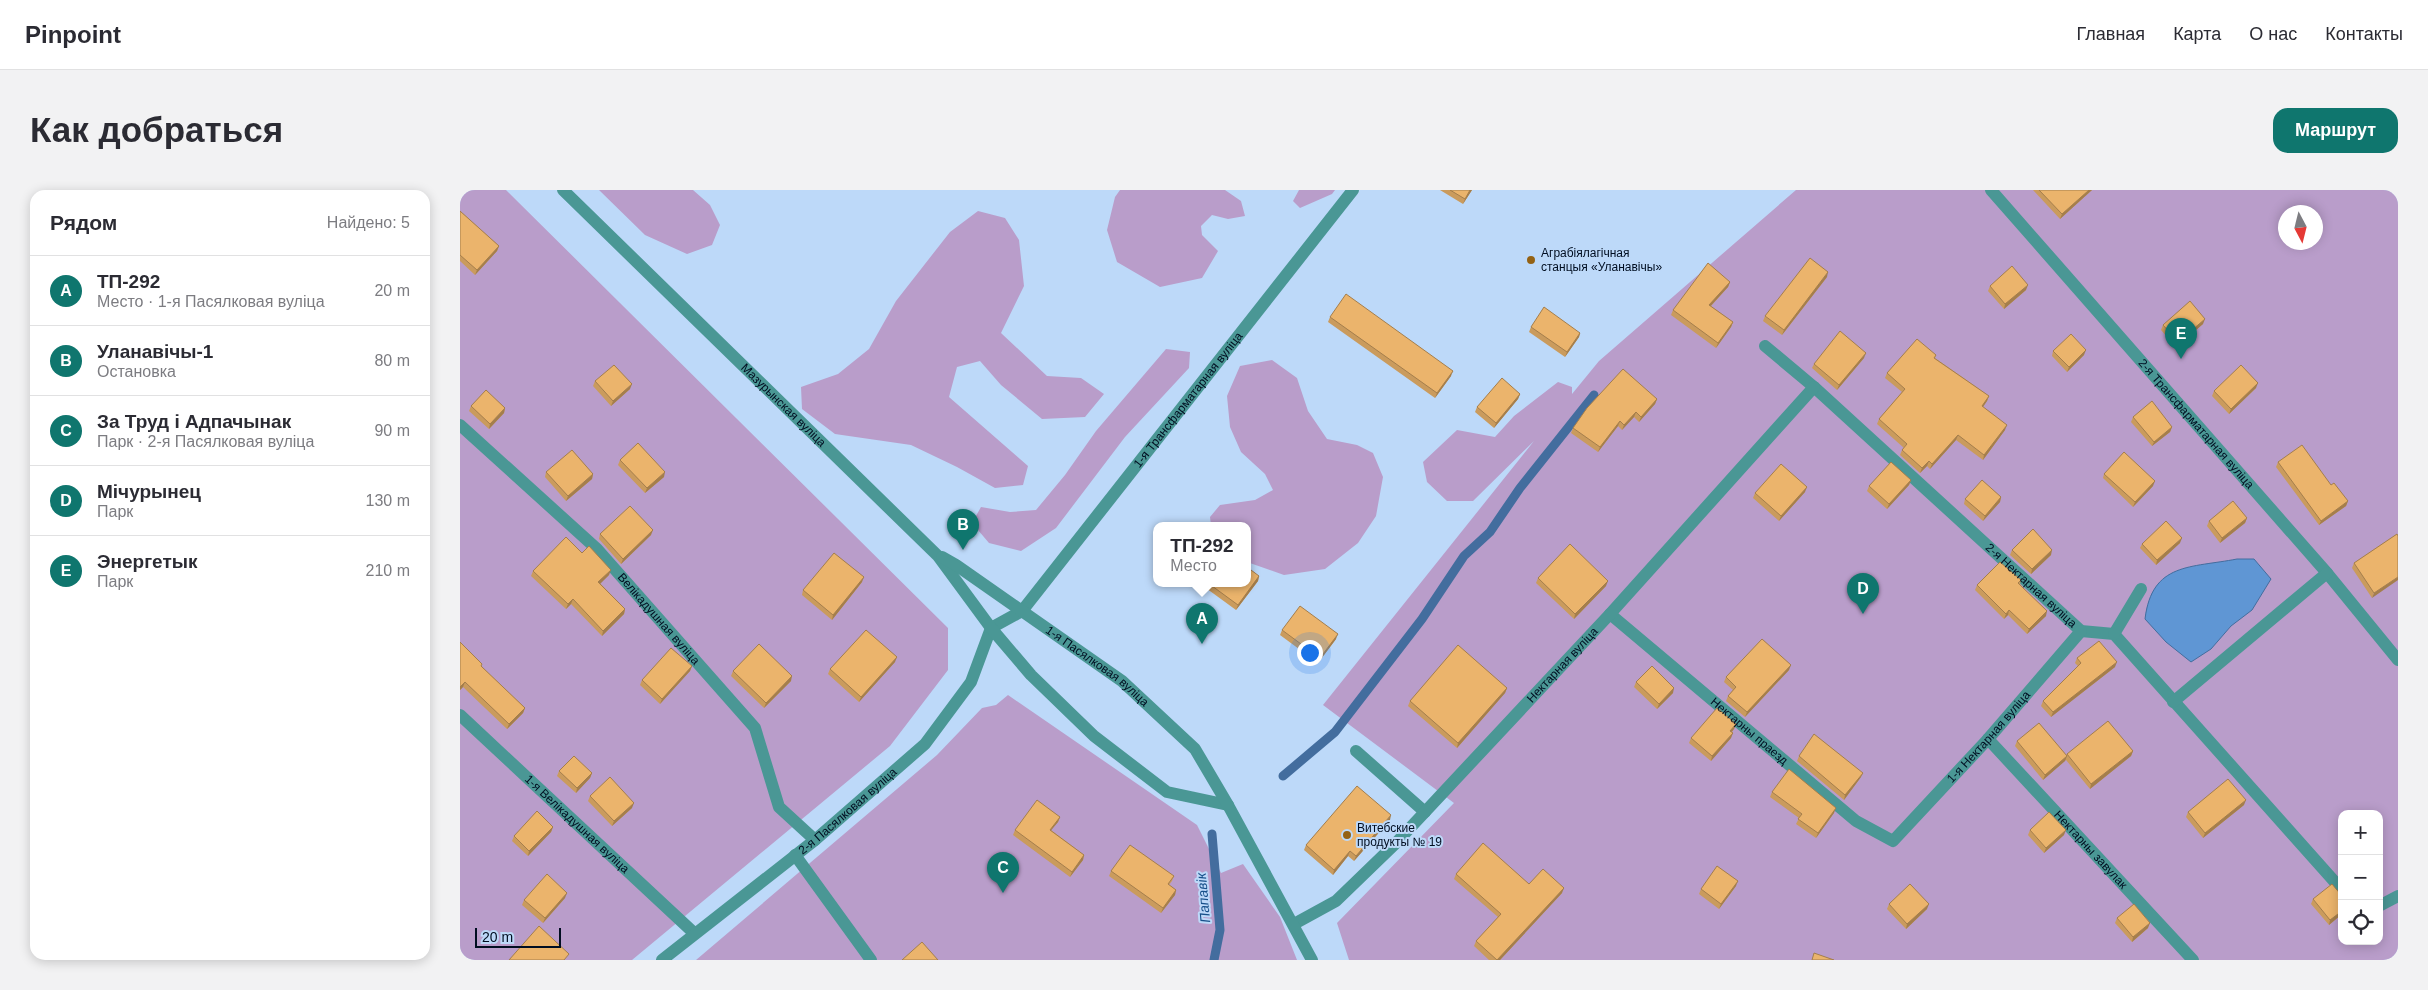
<!DOCTYPE html>
<html lang="ru">
<head>
<meta charset="utf-8">
<style>
	body { margin:0; font-family:Helvetica,sans-serif; background:#f2f2f3; color:#2b2b33 }
	.controls { position:absolute; right:15px; bottom:15px; display:grid; overflow:hidden; border-radius:10px; box-shadow:0 2px 12px #0003 }
	.controls button { width:45px; height:45px; display:grid; place-items:center; padding:0; border:0; border-bottom:1px solid #e1e1e2; background:#fff; color:#2b2b33; font:25px sans-serif }
	.compass { position:absolute; left:1818px; top:15px; width:45px; height:45px; border-radius:50%; background:#fff; box-shadow:0 2px 12px #0003; rotate:173deg }
	.scale { position:absolute; left:15px; bottom:12px; width:86px; box-sizing:border-box; padding-left:5px; border:2px solid #010e21; border-top:0; font-size:14px; line-height:18px; white-space:nowrap; color:#010e21; -webkit-text-stroke:4px #bdd9f9; paint-order:stroke }
	.you { position:absolute; left:849px; top:462px; width:18px; height:18px; margin:-12px; border:4px solid #fff; border-radius:50%; background:#1a73e8; box-shadow:0 0 0 8px #1a73e833 }
	.badge { display:grid; place-items:center; width:32px; height:32px; border-radius:50%; background:#0f766e; color:#fff; font-size:16px; font-weight:700 }
	.pin { position:absolute; translate:-50% -41px; filter:drop-shadow(0 1px 2px #0008) }
	.pin::after { content:''; position:absolute; top:26px; width:18px; height:15px; background:inherit; clip-path:polygon(0 0,100% 0,50% 100%) }
	.popup { position:absolute; left:693px; top:332px; width:98px; height:65px; box-sizing:border-box; display:grid; place-content:center; border-radius:10px; background:#fff; filter:drop-shadow(0 1px 4px #0005); font-size:16px; white-space:nowrap; color:#7c7c81 }
	.popup b { font-size:19px; color:#2b2b33 }
	.popup::after { content:''; position:absolute; left:50%; top:100%; margin-left:-10px; border:10px solid transparent; border-top-color:#fff }
	.list { margin:0; padding:0; list-style:none }
	h2 { display:flex; justify-content:space-between; align-items:center; height:65px; margin:0; padding:0 20px; font-size:21px }
	h2 small { font-size:16px; font-weight:400; color:#7c7c81 }
	.list li { display:grid; grid-template-columns:32px 1fr auto; gap:15px; align-items:center; box-sizing:border-box; height:70px; padding:0 20px; border-top:1px solid #e1e1e2 }
	.list b { display:block; font-size:19px; white-space:nowrap }
	.list p { margin:0; font-size:16px; white-space:nowrap; color:#7c7c81 }
	.list em { font-size:16px; font-style:normal; color:#7c7c81 }
	.icon { flex:none; width:28px; height:28px; fill:none; stroke:currentColor; stroke-width:2; stroke-linecap:round; stroke-linejoin:round }
	.map { position:relative; flex:none; width:1938px; height:770px; overflow:hidden; border-radius:15px }
	header { display:flex; align-items:center; gap:30px; box-sizing:border-box; height:70px; padding:0 25px; background:#fff; border-bottom:1px solid #e1e1e2 }
	header strong { font-size:24px }
	nav { display:flex; gap:28px; margin-inline-start:auto; font-size:18px }
	.intro { display:flex; align-items:center; justify-content:space-between; box-sizing:border-box; height:120px; padding:0 30px }
	h1 { margin:0; font-size:35px }
	.button { padding:12px 22px; border-radius:15px; background:#0f766e; color:#fff; font-size:18px; font-weight:700 }
	main { display:flex; gap:30px; padding:0 30px }
	aside { flex:1; background:#fff; border-radius:15px; box-shadow:0 2px 12px #0003 }
	.map>svg:first-child { display:block }
</style>
</head>
<body>
<header>
<strong>Pinpoint</strong>
<nav><a>Главная</a><a>Карта</a><a>О нас</a><a>Контакты</a></nav>
</header>
<div class="intro"><h1>Как добраться</h1><a class="button">Маршрут</a></div>
<main>
<aside>
<h2>Рядом<small>Найдено: 5</small></h2>
<ul class="list">
<li><span class="badge">A</span><div><b>ТП-292</b><p>Место · 1-я Пасялковая вуліца</p></div><em>20 m</em></li>
<li><span class="badge">B</span><div><b>Уланавічы-1</b><p>Остановка</p></div><em>80 m</em></li>
<li><span class="badge">C</span><div><b>За Труд і Адпачынак</b><p>Парк · 2-я Пасялковая вуліца</p></div><em>90 m</em></li>
<li><span class="badge">D</span><div><b>Мічурынец</b><p>Парк</p></div><em>130 m</em></li>
<li><span class="badge">E</span><div><b>Энергетык</b><p>Парк</p></div><em>210 m</em></li>
</ul>
</aside>
<div class="map">
<svg width="1938" height="770" viewBox="0 0 1938 770">
	<rect width="100%" height="100%" fill="#bdd9f9"/>
	<!-- green -->
	<path fill="#b99dca" fill-rule="evenodd" d="M0,0H46L488,438V480L430,556L172,770H0Z
		M139,0H233L250,15L260,35L252,55L227,64L185,45Z
		M660,0H765L781,11L785,26L768,29L752,25L741,36L742,45L758,61L742,88L700,97L657,72L647,40L655,7Z
		M839,0H875L872,4L840,18L833,11Z
		M1336,0H1938V770H889L877,733L994,613L863,515L1074,251L1013,311H987L967,292L963,272L997,240L1035,247L1054,226L1098,192L1112,197V204L1139,171ZM1826,22H1856V52H1826ZM1882,624H1919V751H1882Z
		M518,21L545,28L559,50L564,96L541,143L587,186L621,188L644,204L625,227L582,229L541,195L520,171L497,177L489,207L568,276L563,295L535,298L497,277L451,255L375,244L342,219L341,197L378,184L409,159L436,111L490,42Z
		M706,159L730,162L729,178L665,247L596,338L561,361L529,353L512,333L521,317L550,322L576,320L605,285L636,241Z
		M812,170L837,188L848,221L867,249L897,255L913,263L923,287L916,326L898,353L865,379L824,385L787,372V335H751L750,327L760,315L795,310L813,300L805,284L781,262L770,237L767,206L780,176Z
		M548,505L737,635L761,683L783,674L820,727L837,770H236L477,565L522,518L536,515Z"/>
	<!-- water -->
	<path fill="#5f96d4" stroke="#436d9e" d="M1777,369H1794L1811,389L1792,420L1771,436L1751,459L1731,472L1706,452L1685,429C1692,372 1731,378 1777,369Z"/>
	<g fill="none" stroke-linecap="round" stroke-linejoin="round">
		<!-- stream -->
		<path stroke="#436d9e" stroke-width="9" d="M823,586L875,542L962,429L1004,366L1030,342L1060,298L1134,205
			M752,644L760,740L754,770"/>
		<!-- service -->
		<g stroke="#4a9795" stroke-width="12">
			<path id="s1" d="M1531,0L1867,383L1938,470"/>
			<path id="s2" d="M1305,156L1354,197L1621,441L1654,444L1882,700"/>
			<path id="s3" d="M0,235L137,359L295,538L319,617L355,650"/>
			<path id="s4" d="M1150,424L1396,631L1433,651L1528,549L1621,441"/>
			<path id="s5" d="M531,438L562,421L893,0"/>
			<path d="M1654,444L1681,399"/>
			<path d="M1713,512L1867,383"/>
			<path id="s6" d="M0,525L234,743"/>
			<path id="s7" d="M1528,549L1733,770"/>
			<path d="M896,561L965,622"/>
			<path d="M335,665L411,770"/>
			<path d="M1919,716L1938,706"/>
			<path id="s8" d="M834,734L876,711L935,654L1150,424L1354,197"/>
		</g>
		<!-- minor -->
		<path stroke="#4a9795" stroke-width="12" id="s9" d="M202,770L355,650L465,554L511,492L531,438"/>
		<!-- tertiary -->
		<g stroke="#4a9795" stroke-width="12">
			<path id="s10" d="M103,0L478,366L531,438L571,485L634,546L707,602L768,615"/>
			<path id="s11" d="M482,367L496,375L662,491L735,559L768,615L852,770"/>
		</g>
	</g>
	<!-- wall -->
	<path fill="#ca9b5d" d="M980,0H1012L1003,14Z
		M1573,0H1632L1600,29Z
		M0,21L39,56L37,61L15,85L0,71Z
		M1367,87L1322,145L1303,131L1305,126Z
		M1270,92L1268,97L1251,116L1273,132L1271,137L1256,158L1211,125L1213,120Z
		M1530,96L1566,100L1544,119L1528,101Z
		M870,127L991,186L975,208L868,132Z
		M1743,134L1716,157L1701,140L1703,135Z
		M1071,137L1120,143L1119,147L1105,167L1069,142Z
		M1593,161L1624,165L1607,182L1592,166Z
		M1476,165L1475,168L1529,206L1527,211L1523,217L1545,240L1523,270L1496,250L1470,279L1467,276L1460,283L1440,265L1442,260L1444,258L1417,234L1419,229L1442,202L1425,188L1427,183Z
		M1404,168L1377,200L1352,178L1354,174Z
		M135,191L170,199L151,216L133,196Z
		M1796,198L1769,224L1752,206L1754,201Z
		M1060,204L1058,209L1034,238L1015,222L1017,217Z
		M1197,209L1195,214L1179,232L1174,227L1162,240L1158,236L1138,262L1111,243L1113,238Z
		M11,216L45,218L44,223L29,239L9,221Z
		M1673,227L1712,237L1710,242L1692,256L1671,232Z
		M160,270L204,287L185,303L158,275Z
		M1818,272L1871,295L1888,311L1886,316L1859,335L1816,277Z
		M86,282L133,284L132,289L106,311L85,287Z
		M1644,284L1693,296L1673,317L1643,288Z
		M1451,290L1449,295L1427,319L1407,301L1409,296Z
		M1345,302L1319,331L1293,308L1295,303Z
		M1541,307L1540,312L1523,331L1504,314L1505,309Z
		M1787,328L1785,333L1760,353L1747,336L1749,331Z
		M140,344L191,345L161,374L139,349Z
		M1937,344L1912,408L1892,378L1894,373Z
		M1720,353L1696,375L1680,358L1682,354Z
		M1552,360L1591,365L1571,384L1550,365Z
		M122,363L149,385L140,393L165,419L164,424L142,446L111,414L106,419L71,386L73,381Z
		M799,386L798,391L776,420L739,393H787Z
		M1078,388L1146,396L1114,429L1076,393Z
		M1561,390L1560,394L1586,426L1567,444L1548,425L1544,429L1515,400L1517,395Z
		M402,392L372,430L342,405L343,400Z
		M822,440L876,449L858,473L820,445Z
		M0,452L22,474L21,476L65,518L63,523L47,539L3,497L0,500Z
		M1617,468L1655,477L1591,527L1581,516L1583,511L1618,476L1615,473Z
		M435,472L399,512L368,484L370,479Z
		M232,476L230,481L200,514L180,495L182,490Z
		M1329,480L1285,527L1266,511L1268,506L1273,500L1264,492L1266,487Z
		M273,481L331,491L304,518L271,486Z
		M1176,492L1213,503L1197,519L1174,497Z
		M1047,498L1045,503L997,558L948,516L950,511Z
		M1276,534L1274,539L1272,542L1271,548L1251,571L1229,553L1231,548Z
		M1557,551L1606,565L1607,564L1673,561L1671,566L1630,599L1606,570L1583,590L1555,556Z
		M1339,566L1401,587L1384,610L1337,571Z
		M99,581L132,583L130,588L116,603L97,586Z
		M1312,602L1374,623L1356,648L1336,634L1339,628L1310,607Z
		M130,606L172,618L152,636L128,611Z
		M1784,615L1743,648L1726,627L1728,622Z
		M600,627L598,632L591,640L624,665L623,670L610,687L553,645L555,640Z
		M930,630L894,671L888,666L873,685L844,660L846,655Z
		M93,637L91,642L68,666L52,651L54,646Z
		M1570,640L1604,645L1584,663L1568,645Z
		M651,681L714,686L712,691L709,695L716,700L715,705L701,723L649,686Z
		M996,684L1069,694L1102,703L1040,770H1029L1014,756L1016,751L1038,727L994,689Z
		M1276,696L1259,719L1239,704L1241,699Z
		M1882,706V724L1869,735L1851,714L1853,709Z
		M105,708L83,733L62,715L64,710Z
		M1429,714L1467,719L1446,739L1427,719Z
		M1657,728L1688,738L1672,752L1655,733Z"/>
	<!-- shaded-wall -->
	<path fill="#a47e4c" d="M1010,0H1012L1003,14L1005,9Z
		M1629,0H1632L1600,29L1602,24Z
		M39,56L37,61L15,85L17,80Z
		M1368,82L1367,87L1322,145L1324,140Z
		M1270,92L1268,97L1247,120L1249,115Z
		M1568,95L1566,100L1544,119L1545,114Z
		M1745,129L1743,134L1716,157L1718,152Z
		M1273,132L1271,137L1256,158L1258,153Z
		M1120,143L1119,147L1105,167L1107,162Z
		M1626,160L1624,165L1607,182L1609,177Z
		M1406,163L1404,168L1377,200L1379,195Z
		M993,181L991,186L975,208L977,203Z
		M1798,193L1796,198L1769,224L1771,219Z
		M172,194L170,199L151,216L153,211Z
		M1060,204L1058,209L1034,238L1036,233Z
		M1529,206L1527,211L1520,221L1522,216Z
		M1197,209L1195,214L1179,232L1181,227Z
		M45,218L44,223L29,239L30,234Z
		M1176,222L1174,227L1162,240L1164,235Z
		M1160,231L1158,236L1138,262L1140,257Z
		M1547,235L1545,240L1523,270L1524,265Z
		M1712,237L1710,242L1692,256L1694,252Z
		M1498,245L1496,250L1470,279L1472,274Z
		M1469,271L1467,276L1460,283L1462,278Z
		M205,282L204,287L185,303L187,298Z
		M133,284L132,289L106,311L108,306Z
		M1451,290L1449,295L1427,319L1429,314Z
		M1695,291L1693,296L1673,317L1675,312Z
		M1347,297L1345,302L1319,331L1321,326Z
		M1541,307L1540,312L1523,331L1525,326Z
		M1888,311L1886,316L1859,335L1861,331Z
		M1787,328L1785,333L1760,353L1762,348Z
		M193,340L191,345L161,374L163,369Z
		M1722,348L1720,353L1696,375L1697,370Z
		M1592,360L1591,365L1571,384L1572,379Z
		M151,380L149,385L137,397L138,392Z
		M799,386L798,391L776,420L778,415Z
		M404,387L402,392L372,430L373,425Z
		M1938,387V390L1912,408L1914,403Z
		M1148,391L1146,396L1114,429L1115,424Z
		M113,409L111,414L106,419L108,414Z
		M165,419L164,424L142,446L143,441Z
		M1549,420L1548,425L1544,429L1546,424Z
		M1587,421L1586,426L1567,444L1569,439Z
		M878,444L876,449L858,473L860,468Z
		M437,467L435,472L399,512L401,507Z
		M1657,472L1655,477L1591,527L1593,522Z
		M1331,475L1329,480L1285,527L1287,522Z
		M232,476L230,481L200,514L202,509Z
		M332,486L331,491L304,518L306,513Z
		M5,492L3,497L0,500V497Z
		M1047,498L1045,503L997,558L998,553Z
		M1214,498L1213,503L1197,519L1199,514Z
		M65,518L63,523L47,539L49,534Z
		M1276,534L1274,539L1268,546L1270,541Z
		M1273,543L1271,548L1251,571L1252,566Z
		M1673,561L1671,566L1630,599L1631,594Z
		M1607,566L1605,571L1583,590L1585,585Z
		M132,583L130,588L116,603L117,598Z
		M1403,583L1401,587L1384,610L1385,605Z
		M1786,610L1784,615L1743,648L1745,643Z
		M174,613L172,618L152,636L154,631Z
		M1376,618L1374,623L1356,648L1358,643Z
		M931,625L930,630L894,671L896,666Z
		M600,627L598,632L588,644L590,640Z
		M93,637L91,642L68,666L69,661Z
		M1606,640L1604,645L1584,663L1586,658Z
		M890,661L888,666L873,685L874,680Z
		M624,665L623,670L610,687L612,682Z
		M1278,691L1276,696L1259,719L1261,714Z
		M1104,698L1102,703L1040,770H1037Z
		M716,700L715,705L701,723L703,718Z
		M107,703L105,708L83,733L85,728Z
		M1469,714L1467,719L1446,739L1447,734Z
		M1882,721V724L1869,735L1870,730Z
		M1690,733L1688,738L1672,752L1673,747Z"/>
	<!-- building -->
	<path fill="#ebb46c" stroke="#a47e4c" d="M990,0H1010L1005,9Z
		M1579,0H1629L1602,24Z
		M0,21L39,56L17,80L0,65Z
		M1350,68L1368,82L1324,140L1305,126Z
		M1248,73L1270,92L1249,115L1273,132L1258,153L1213,120Z
		M1552,76L1568,95L1545,114L1530,96Z
		M886,104L993,181L977,203L870,127Z
		M1730,111L1745,129L1718,152L1703,135Z
		M1084,117L1120,143L1107,162L1071,137Z
		M1380,141L1406,163L1379,195L1354,174Z
		M1611,144L1626,160L1609,177L1593,161Z
		M1457,149L1476,165L1474,168L1529,206L1522,216L1547,235L1524,265L1498,245L1472,274L1469,271L1462,278L1442,260L1447,254L1419,229L1445,199L1427,183Z
		M154,175L172,194L153,211L135,191Z
		M1781,175L1798,193L1771,219L1754,201Z
		M1163,179L1197,209L1181,227L1176,222L1164,235L1160,231L1140,257L1113,238L1127,218Z
		M1042,188L1060,204L1036,233L1017,217Z
		M26,200L45,218L30,234L11,216Z
		M1692,211L1712,237L1694,252L1673,227Z
		M178,253L205,282L187,298L160,270Z
		M1842,255L1871,295L1874,293L1888,311L1861,331L1818,272Z
		M112,260L133,284L108,306L86,282Z
		M1664,262L1695,291L1675,312L1644,284Z
		M1431,272L1451,290L1429,314L1409,296Z
		M1321,274L1347,297L1321,326L1295,303Z
		M1522,290L1541,307L1525,326L1505,309Z
		M1773,311L1787,328L1762,348L1749,331Z
		M170,316L193,340L163,369L140,344Z
		M1706,331L1722,348L1697,370L1682,354Z
		M1573,339L1592,360L1572,379L1552,360Z
		M1937,344L1938,346V387L1914,403L1894,373Z
		M106,347L122,363L129,356L151,380L138,392L165,419L143,441L113,409L108,414L73,381Z
		M1110,354L1148,391L1115,424L1078,388Z
		M374,363L404,387L373,425L343,400Z
		M1540,372L1561,390L1558,393L1587,421L1569,439L1549,420L1546,424L1517,395Z
		M787,377L799,386L778,415L748,393H787Z
		M840,416L878,444L860,468L822,440Z
		M406,440L437,467L401,507L370,479Z
		M1302,449L1331,475L1287,522L1268,506L1276,497L1266,487Z
		M1639,451L1657,472L1593,522L1583,511L1621,473L1617,468Z
		M0,452L22,474L21,476L65,518L49,534L5,492L0,497Z
		M299,454L332,486L306,513L273,481Z
		M998,455L1047,498L998,553L950,511Z
		M211,458L232,476L202,509L182,490Z
		M1192,476L1214,498L1199,514L1176,492Z
		M1257,518L1276,534L1270,541L1273,543L1252,566L1231,548Z
		M1648,531L1673,561L1631,594L1607,564Z
		M1579,533L1607,566L1585,585L1557,551Z
		M1354,544L1403,583L1385,605L1339,566Z
		M114,566L132,583L117,598L99,581Z
		M1329,579L1376,618L1358,643L1338,629L1342,624L1312,602Z
		M150,587L174,613L154,631L130,606Z
		M1768,589L1786,610L1745,643L1728,622Z
		M897,596L931,625L896,666L890,661L874,680L846,655Z
		M577,610L600,627L590,640L624,665L612,682L555,640Z
		M77,621L93,637L69,661L54,646Z
		M1589,622L1606,640L1586,658L1570,640Z
		M1023,653L1069,694L1083,679L1104,698L1037,770L1016,751L1041,724L996,684Z
		M670,655L714,686L708,694L716,700L703,718L651,681Z
		M1257,676L1278,691L1261,714L1241,699Z
		M87,684L107,703L85,728L64,710Z
		M1450,694L1469,714L1447,734L1429,714Z
		M1872,694L1882,706V721L1870,730L1853,709Z
		M1674,714L1690,733L1673,747L1657,728Z
		M79,736L109,764L104,770H49Z
		M462,752L478,770H442Z
		M1354,763L1374,770H1352Z"/>
	<!-- markers -->
	<g fill="#946214" stroke="#bdd9f9" stroke-width="2">
		<circle cx="1071" cy="70" r="5"/>
		<circle cx="887" cy="645" r="5"/>
	</g>
	<g text-anchor="middle" dominant-baseline="central" stroke-width="4" stroke-linejoin="round" paint-order="stroke">
		<!-- poi labels -->
		<g font-size="12" fill="#010e21" stroke="#bdd9f9" text-anchor="start">
			<text x="1081" y="63">Аграбіялагічная<tspan x="1081" dy="14">станцыя «Уланавічы»</tspan></text>
			<text x="897" y="638">Витебские<tspan x="897" dy="14">продукты № 19</tspan></text>
		</g>
		<!-- street labels -->
		<g font-size="12" fill="#010e21" stroke="#bdd9f9">
			<text stroke="none"><textPath href="#s5" startOffset="304">1-я Трансфарматарная вуліца</textPath></text>
			<text stroke="none"><textPath href="#s10" startOffset="308">Мазурынская вуліца</textPath></text>
			<text stroke="none"><textPath href="#s1" startOffset="311">2-я Трансфарматарная вуліца</textPath></text>
			<text stroke="none"><textPath href="#s2" startOffset="358">2-я Нектарная вуліца</textPath></text>
			<text stroke="none"><textPath href="#s3" startOffset="278">Велікадушная вуліца</textPath></text>
			<text stroke="none"><textPath href="#s8" startOffset="375">Нектарная вуліца</textPath></text>
			<text stroke="none"><textPath href="#s11" startOffset="190">1-я Пасялковая вуліца</textPath></text>
			<text stroke="none"><textPath href="#s4" startOffset="182">Нектарны праезд</textPath></text>
			<text stroke="none"><textPath href="#s4" startOffset="505">1-я Нектарная вуліца</textPath></text>
			<text stroke="none"><textPath href="#s9" startOffset="238">2-я Пасялковая вуліца</textPath></text>
			<text stroke="none"><textPath href="#s6" startOffset="160">1-я Велікадушная вуліца</textPath></text>
			<text stroke="none"><textPath href="#s7" startOffset="151">Нектарны завулак</textPath></text>
		</g>
		<!-- water labels -->
		<g font-size="14" font-style="italic" fill="#17508a" stroke="#bdd9f9">
			<text transform="translate(743 708) rotate(-95)">Папавік</text>
		</g>
	</g>
</svg>
<div class="controls">
<button>+</button>
<button>−</button>
<button><svg class="icon" aria-label="locate" viewBox="0 0 24 24"><circle cx="12" cy="12" r="6"/><path d="M12 2v4M12 18v4M2 12h4M18 12h4"/></svg></button>
</div>
<svg class="compass" viewBox="-18 -18 36 36"><path d="M0-13l5 13h-10z" fill="#e53935"/><path d="M0 13l5-13h-10z" fill="#7c7c81"/></svg>
<div class="scale">20 m</div>
<div class="you"></div>
<div class="pin badge" style="left:742px;top:454px">A</div>
<div class="popup"><b>ТП-292</b>Место</div>
<div class="pin badge" style="left:503px;top:360px">B</div>
<div class="pin badge" style="left:543px;top:703px">C</div>
<div class="pin badge" style="left:1403px;top:424px">D</div>
<div class="pin badge" style="left:1721px;top:169px">E</div>
</div>
</main>
</body>
</html>
